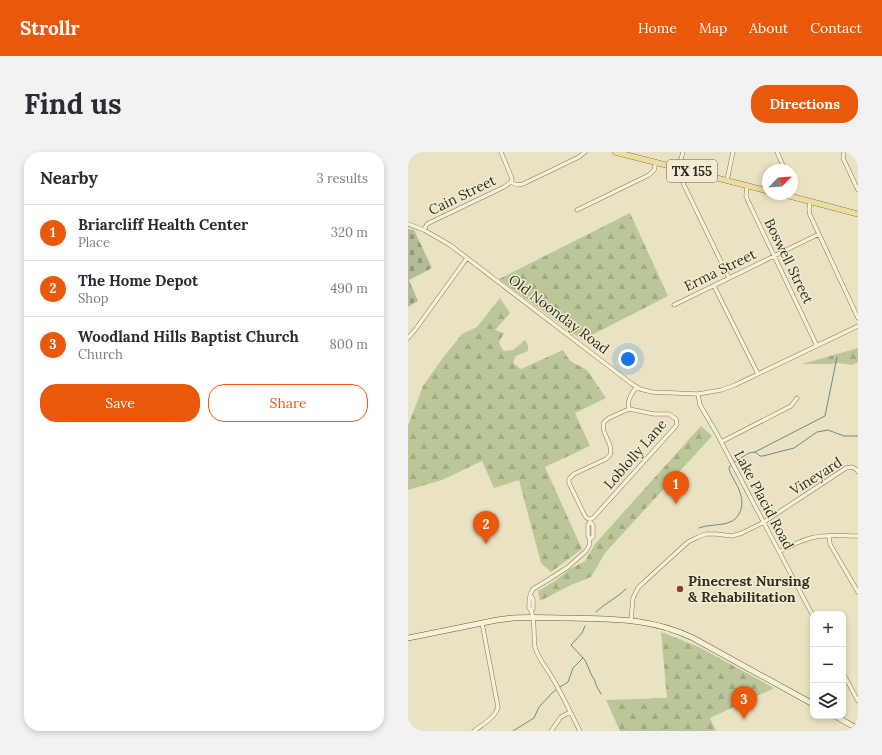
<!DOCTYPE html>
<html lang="en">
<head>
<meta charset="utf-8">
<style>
	body { margin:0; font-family:Lora,serif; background:#f2f2f3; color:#2b2b33 }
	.controls { position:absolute; right:12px; bottom:12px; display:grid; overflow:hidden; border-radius:8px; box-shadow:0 2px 6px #0003 }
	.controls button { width:36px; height:36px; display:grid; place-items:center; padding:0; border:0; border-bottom:1px solid #e1e1e2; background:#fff; color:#2b2b33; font:20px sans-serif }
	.compass { position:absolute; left:354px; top:12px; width:36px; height:36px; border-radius:50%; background:#fff; box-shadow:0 2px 6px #0003; rotate:65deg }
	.you { position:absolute; left:220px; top:207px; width:14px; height:14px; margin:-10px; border:3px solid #fff; border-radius:50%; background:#1a73e8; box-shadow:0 0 0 6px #1a73e833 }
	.badge { display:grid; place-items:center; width:26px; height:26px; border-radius:50%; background:#ea580c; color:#fff; font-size:13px; font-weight:700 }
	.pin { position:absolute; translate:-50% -33px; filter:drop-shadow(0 1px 2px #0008) }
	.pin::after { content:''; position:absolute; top:21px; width:14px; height:12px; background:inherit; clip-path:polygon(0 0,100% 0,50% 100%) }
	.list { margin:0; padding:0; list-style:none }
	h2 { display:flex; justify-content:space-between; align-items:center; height:52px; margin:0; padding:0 16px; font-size:17px }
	h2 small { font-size:13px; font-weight:400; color:#7c7c81 }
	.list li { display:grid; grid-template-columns:26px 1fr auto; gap:12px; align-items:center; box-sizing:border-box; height:56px; padding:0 16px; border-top:1px solid #e1e1e2 }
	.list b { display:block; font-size:15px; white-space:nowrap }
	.list p { margin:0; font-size:13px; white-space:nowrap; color:#7c7c81 }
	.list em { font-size:13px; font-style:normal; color:#7c7c81 }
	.actions { display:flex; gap:8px; padding:12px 16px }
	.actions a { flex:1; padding:9px 0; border:1px solid #ea580c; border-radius:16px; text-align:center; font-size:14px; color:#ea580c }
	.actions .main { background:#ea580c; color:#fff }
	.icon { flex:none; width:22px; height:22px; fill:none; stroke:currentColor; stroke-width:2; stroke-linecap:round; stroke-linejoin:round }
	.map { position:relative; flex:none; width:450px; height:579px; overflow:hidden; border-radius:16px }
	header { display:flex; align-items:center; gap:24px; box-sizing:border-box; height:56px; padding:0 20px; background:#ea580c; color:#fff }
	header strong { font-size:19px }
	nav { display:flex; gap:22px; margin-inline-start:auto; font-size:14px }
	.intro { display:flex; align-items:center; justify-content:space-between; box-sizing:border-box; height:96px; padding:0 24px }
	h1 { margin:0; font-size:28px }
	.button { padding:10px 18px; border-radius:16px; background:#ea580c; color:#fff; font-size:14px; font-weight:700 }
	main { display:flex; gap:24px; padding:0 24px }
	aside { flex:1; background:#fff; border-radius:16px; box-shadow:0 2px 6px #0003 }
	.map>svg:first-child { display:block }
</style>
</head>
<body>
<header>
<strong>Strollr</strong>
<nav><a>Home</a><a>Map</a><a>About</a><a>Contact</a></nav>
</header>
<div class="intro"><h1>Find us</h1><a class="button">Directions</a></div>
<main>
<aside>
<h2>Nearby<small>3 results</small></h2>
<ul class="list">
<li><span class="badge">1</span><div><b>Briarcliff Health Center</b><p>Place</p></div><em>320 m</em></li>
<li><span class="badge">2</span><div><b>The Home Depot</b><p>Shop</p></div><em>490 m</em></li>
<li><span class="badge">3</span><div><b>Woodland Hills Baptist Church</b><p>Church</p></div><em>800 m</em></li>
</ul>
<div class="actions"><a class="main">Save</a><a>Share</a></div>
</aside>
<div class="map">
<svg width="450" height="579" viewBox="0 0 450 579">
	<defs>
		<pattern id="forest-firs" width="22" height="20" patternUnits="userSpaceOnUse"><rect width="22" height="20" fill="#bbc699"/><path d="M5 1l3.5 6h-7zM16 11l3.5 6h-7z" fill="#a1aa83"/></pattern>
		<pattern id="cemetery-stones" width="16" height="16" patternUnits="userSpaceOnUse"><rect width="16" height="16" fill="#b2bc97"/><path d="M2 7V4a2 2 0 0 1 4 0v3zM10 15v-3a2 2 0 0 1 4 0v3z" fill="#92997b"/></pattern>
	</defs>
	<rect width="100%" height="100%" fill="#eae3c3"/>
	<!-- forest -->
	<path fill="url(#forest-firs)" d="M222,61L260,144L174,188L91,127Z
		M92,146L102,161L87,178L96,181L91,190L93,195L96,199L105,198L117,188L120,193V199L108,204L105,211L113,217L155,198L162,209L179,218L198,246L167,261L182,294L137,315L174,397L143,420L133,411L111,328L86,336L74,309L34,328L0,338V274L15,234L34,207L54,182L69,175Z
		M450,196V210L444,213L431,211L423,212H394Z
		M293,274L304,284L197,401L183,425L163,433L132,449L130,439L147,429L162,417L177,409L187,392Z
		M253,480L291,495L366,536L302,566L308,579H212L198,548L259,546Z"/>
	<!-- cemetery -->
	<path fill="url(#cemetery-stones)" d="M0,77L6,78L24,116L1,128L10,149L0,155Z"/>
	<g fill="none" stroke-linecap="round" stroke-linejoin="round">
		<!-- stream -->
		<path stroke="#6d8a87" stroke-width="1" d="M347,300L352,304H355L386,296L409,280L420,278L436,284H450
			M326,310L341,301L347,300L417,264L429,205
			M291,376C301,372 313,374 322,370C326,369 329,365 331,362C338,349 331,337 325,326C323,322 321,319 321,315L323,313
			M188,460L195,454L211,443L218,437
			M175,506L177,508L184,524L187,529L188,533L193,542
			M152,535L160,530L165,516L175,506L163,493L174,481L177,474
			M105,579L126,566L131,555L144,541L148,538"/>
		<defs>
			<path id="minor" d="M93,0L103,24L104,28L103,30
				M275,0L273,7L272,16L276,33L321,126
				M369,0L377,18
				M436,0L435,6L450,38
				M319,28L325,0
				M103,30C107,33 110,34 115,32L171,5L177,0
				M339,33L338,44L340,49L409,194
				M402,49L401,58L402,63L450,166
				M169,58L241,23L246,18L248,10
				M0,72L16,78L42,93L224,232L232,237L244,240L290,242L313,238L327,233L450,174
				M16,78L19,72L23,70L96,35L103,30
				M306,134L350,222
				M266,153L411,82
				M0,186L7,178L59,106
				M290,242L292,253L308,280L405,464
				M221,257L246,262H261L268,267L269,272L268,274L185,366C182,368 179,367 177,364L161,331V327L166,322L198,307L202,303C206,291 192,282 196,270L201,266Z
				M221,257C219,248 223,243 228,235
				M313,290L383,254L389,246
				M182,370L185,373V385L182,387L180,384V373L182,370V368
				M421,383L422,392L426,399L450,440
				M371,400C384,393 399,385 415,384C427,383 438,384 450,384
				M123,444L125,447V457L123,458
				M223,468L225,446L230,436L235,431L280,390L290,385L298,382H308L324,384L334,381L356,370L438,316L444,315L449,318L450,320
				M435,521L450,549
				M66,579C75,572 87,566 90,555L74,471
				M143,579L153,565L162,560
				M172,579C163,562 155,544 145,527C140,517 130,507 127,495C125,485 128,463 121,456C121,449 121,443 125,437L140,428L160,415L178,399L181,394L182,387"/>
			<path id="secondary" d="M0,486L89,468L105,466C124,465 142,466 161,466C206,467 243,466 285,486L405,552
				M427,564L450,577"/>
			<path id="primary" d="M207,0L360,39
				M374,42L450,62"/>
		</defs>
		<!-- minor casing -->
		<use href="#minor" stroke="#82765c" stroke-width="4.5"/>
		<!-- secondary casing -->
		<use href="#secondary" stroke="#64573f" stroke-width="6"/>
		<!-- primary casing -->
		<use href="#primary" stroke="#504330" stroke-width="6"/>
		<!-- minor -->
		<use href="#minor" stroke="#f5f0d6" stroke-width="3.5"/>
		<!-- secondary -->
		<use href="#secondary" stroke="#f5f0d6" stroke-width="5"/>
		<!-- primary -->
		<use href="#primary" stroke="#eadd9e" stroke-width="5.5"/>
	</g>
	<!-- markers -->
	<circle fill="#8c3d31" stroke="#f2edd2" stroke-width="1.5" cx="272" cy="437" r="4"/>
	<g text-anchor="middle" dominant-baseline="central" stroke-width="3" stroke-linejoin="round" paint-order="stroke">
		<!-- shield labels -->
		<rect fill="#f2edd2" stroke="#6d6654" stroke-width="1" x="259" y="8" width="50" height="22" rx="3"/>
		<g font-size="13" font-weight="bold" fill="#342c1e">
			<text x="284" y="19">TX 155</text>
		</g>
		<!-- street labels -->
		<g font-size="14" fill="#342c1e" stroke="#f2edd2">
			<text transform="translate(54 43) rotate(-26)">Cain Street</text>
			<text transform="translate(381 109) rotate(64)">Boswell Street</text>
			<text transform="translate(312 118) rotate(-26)">Erma Street</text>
			<text transform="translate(151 162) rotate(37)">Old Noonday Road</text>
			<text transform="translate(227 302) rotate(-49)">Loblolly Lane</text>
			<text transform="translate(408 324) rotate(-32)">Vineyard</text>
			<text transform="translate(356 348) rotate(62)">Lake Placid Road</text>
		</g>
		<!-- poi labels -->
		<g font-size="14" font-weight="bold" fill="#342c1e" stroke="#f2edd2" text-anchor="start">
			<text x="280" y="429">Pinecrest Nursing<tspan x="280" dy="16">&amp; Rehabilitation</tspan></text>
		</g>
	</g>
</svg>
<div class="controls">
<button>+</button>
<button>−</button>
<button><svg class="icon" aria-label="layers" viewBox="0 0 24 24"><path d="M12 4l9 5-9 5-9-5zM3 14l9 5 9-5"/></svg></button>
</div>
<svg class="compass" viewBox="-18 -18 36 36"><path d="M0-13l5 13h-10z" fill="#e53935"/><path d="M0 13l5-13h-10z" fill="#7c7c81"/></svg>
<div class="you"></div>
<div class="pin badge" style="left:268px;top:352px">1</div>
<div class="pin badge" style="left:78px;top:392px">2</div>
<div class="pin badge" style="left:336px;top:567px">3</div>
</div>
</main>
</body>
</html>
